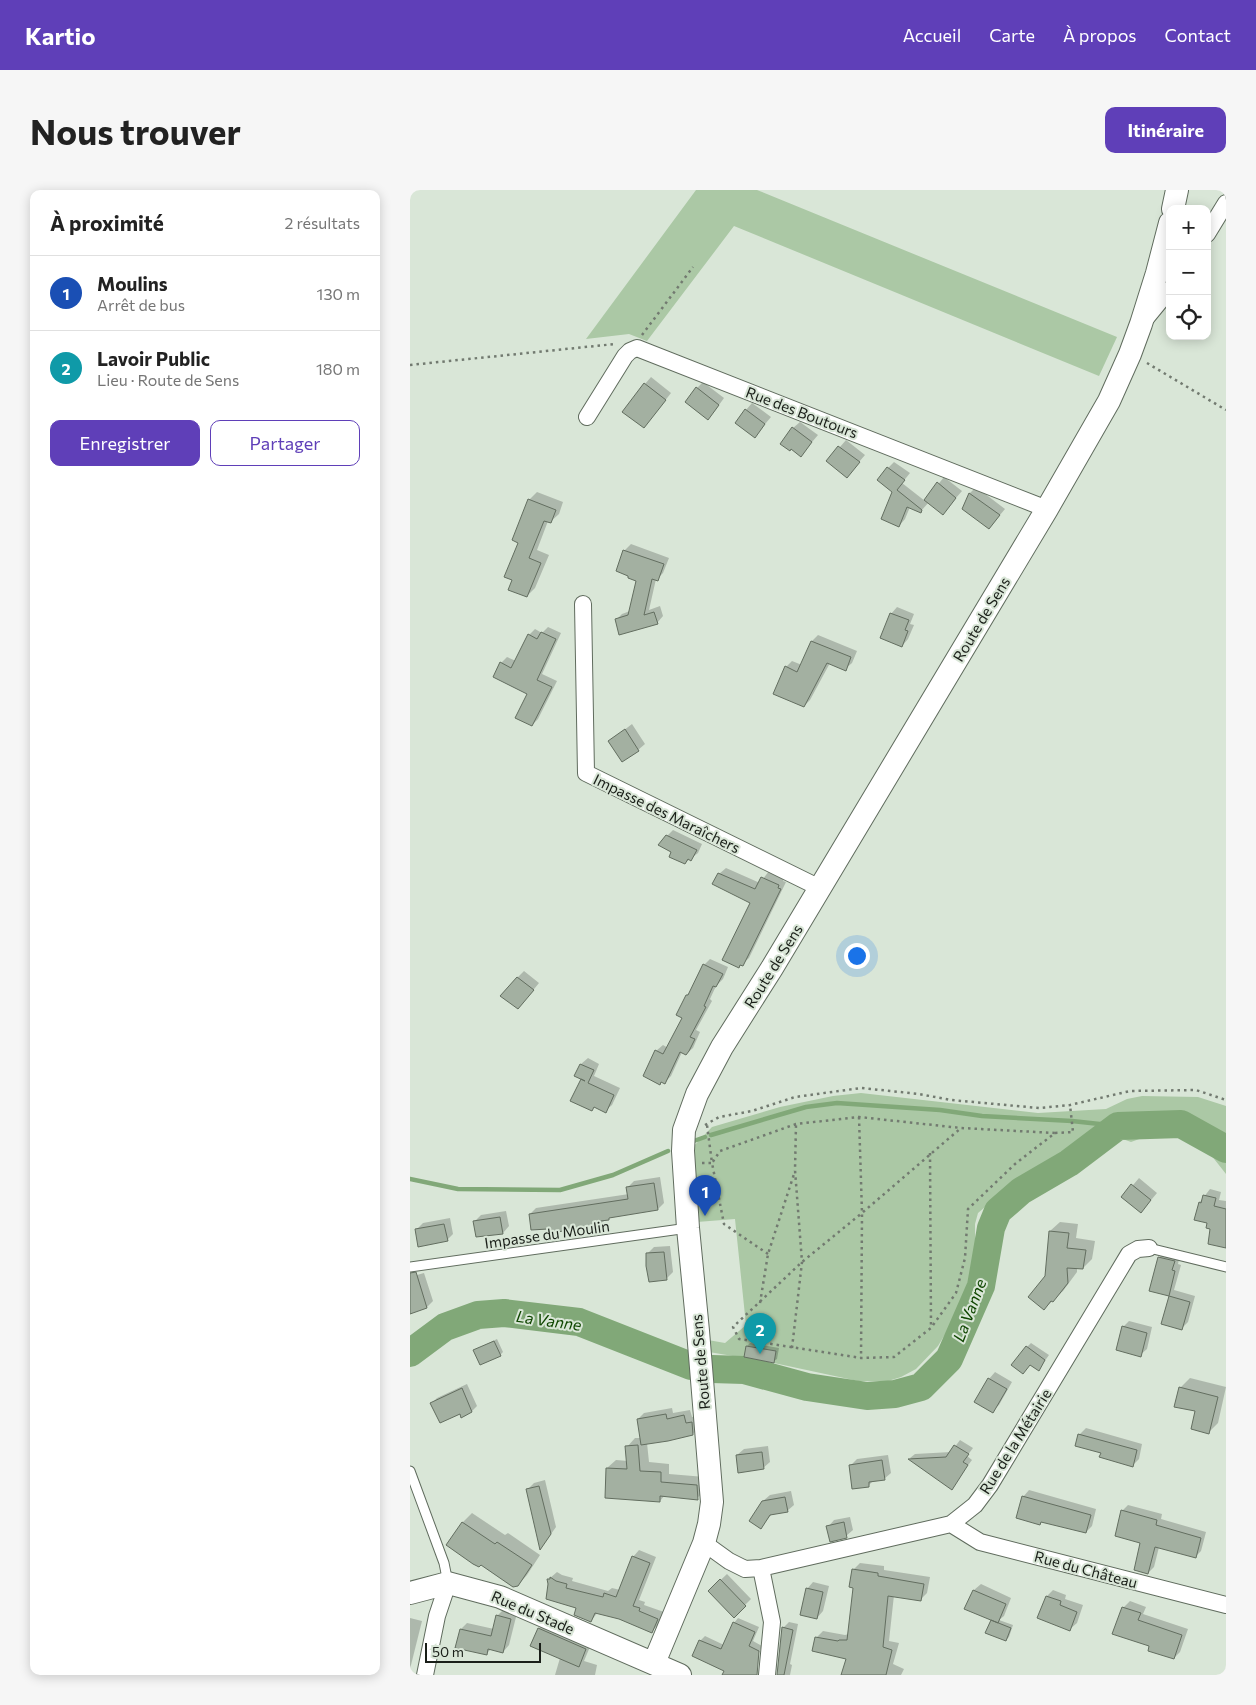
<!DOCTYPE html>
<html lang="fr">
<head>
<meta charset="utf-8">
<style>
	body { margin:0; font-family:Commissioner,sans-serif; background:#f6f6f6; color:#222 }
	.controls { position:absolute; right:15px; top:15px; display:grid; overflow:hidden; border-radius:10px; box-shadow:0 2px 12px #0003 }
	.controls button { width:45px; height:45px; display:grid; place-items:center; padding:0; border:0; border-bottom:1px solid #e0e0e0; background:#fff; color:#222; font:25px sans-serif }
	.scale { position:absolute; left:15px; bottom:12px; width:116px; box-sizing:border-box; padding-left:5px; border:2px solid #1a1f19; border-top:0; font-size:14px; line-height:18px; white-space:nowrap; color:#1a1f19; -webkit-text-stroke:4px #d9e6d7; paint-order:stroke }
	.you { position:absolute; left:446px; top:765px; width:18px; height:18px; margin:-12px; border:4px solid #fff; border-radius:50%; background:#1a73e8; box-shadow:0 0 0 8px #1a73e833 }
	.badge { display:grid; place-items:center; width:32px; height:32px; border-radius:50%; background:#5f3fb8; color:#fff; font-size:16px; font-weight:700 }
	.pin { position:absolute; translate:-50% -41px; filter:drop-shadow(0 1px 2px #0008) }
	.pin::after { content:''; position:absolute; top:26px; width:18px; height:15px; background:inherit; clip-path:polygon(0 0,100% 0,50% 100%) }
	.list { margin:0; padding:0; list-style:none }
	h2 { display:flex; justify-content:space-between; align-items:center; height:65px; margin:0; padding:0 20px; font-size:21px }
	h2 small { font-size:16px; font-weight:400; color:#767676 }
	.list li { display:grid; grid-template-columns:32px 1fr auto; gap:15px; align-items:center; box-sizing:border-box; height:75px; padding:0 20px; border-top:1px solid #e0e0e0 }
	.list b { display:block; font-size:19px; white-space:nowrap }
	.list p { margin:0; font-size:16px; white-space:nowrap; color:#767676 }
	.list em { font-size:16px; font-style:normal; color:#767676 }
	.actions { display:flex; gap:10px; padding:15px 20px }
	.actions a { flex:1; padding:11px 0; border:1px solid #5f3fb8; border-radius:10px; text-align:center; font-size:18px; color:#5f3fb8 }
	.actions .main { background:#5f3fb8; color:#fff }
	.icon { flex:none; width:28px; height:28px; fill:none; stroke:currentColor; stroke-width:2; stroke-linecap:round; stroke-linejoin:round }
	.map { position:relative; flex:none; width:816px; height:1485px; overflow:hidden; border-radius:10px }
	header { display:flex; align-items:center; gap:30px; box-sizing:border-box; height:70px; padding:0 25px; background:#5f3fb8; color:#fff }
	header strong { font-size:24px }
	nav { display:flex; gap:28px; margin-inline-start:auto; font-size:18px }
	.intro { display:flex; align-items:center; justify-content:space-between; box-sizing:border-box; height:120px; padding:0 30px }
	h1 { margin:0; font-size:35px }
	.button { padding:12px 22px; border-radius:10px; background:#5f3fb8; color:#fff; font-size:18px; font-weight:700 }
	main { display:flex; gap:30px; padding:0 30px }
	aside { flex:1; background:#fff; border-radius:10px; box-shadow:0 2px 12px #0003 }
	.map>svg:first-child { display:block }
</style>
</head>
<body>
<header>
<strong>Kartio</strong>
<nav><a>Accueil</a><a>Carte</a><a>À propos</a><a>Contact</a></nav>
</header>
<div class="intro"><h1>Nous trouver</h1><a class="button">Itinéraire</a></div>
<main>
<aside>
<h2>À proximité<small>2 résultats</small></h2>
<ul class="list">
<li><span class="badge" style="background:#1a4fb4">1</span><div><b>Moulins</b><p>Arrêt de bus</p></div><em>130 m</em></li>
<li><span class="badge" style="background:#0f9aa8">2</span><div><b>Lavoir Public</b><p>Lieu · Route de Sens</p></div><em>180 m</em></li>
</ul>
<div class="actions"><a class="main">Enregistrer</a><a>Partager</a></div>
</aside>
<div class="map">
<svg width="816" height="1485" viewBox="0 0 816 1485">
	<rect width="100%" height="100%" fill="#d9e6d7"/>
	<!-- green -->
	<path fill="#abc8a5" d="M286,0H347L707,147L689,186L324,36L237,151L219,144L176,149Z
		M451,903L628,923L696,919L717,909L732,906L788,907L816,916V984L801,965L777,951L760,945L732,948L721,952L688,940L601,995L568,1023L565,1034V1069L553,1108L537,1141L528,1156L506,1179L491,1187L478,1191H448L364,1173L299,1162L298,1150L315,1153L336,1135L325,1029L287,1032L281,959L302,937L370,917L423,906Z"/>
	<!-- shadow -->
	<path fill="#0003" d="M241,187L261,203L240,230L235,194Z
		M293,192L314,208L304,222L287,198Z
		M342,213L361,227L345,246L336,220Z
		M390,232L408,245L391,265L381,258L383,238Z
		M436,250L455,265L437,286L418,271Z
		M484,272L500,283L492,293L515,311L534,287L552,301L533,323L519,312L511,321L500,317L495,329L489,336L478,278Z
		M566,297L595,319L579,338L554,318L560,303Z
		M127,302L153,312L149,324L140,332L138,331L127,360L139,365L125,398L117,406L103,390L119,310Z
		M221,354L259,368L253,383L247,389H246L239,420L250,416L253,426L247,433L206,430L212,424L220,421L228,390L214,361Z
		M487,417L504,424L500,434L504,435L498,449L492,456L481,424Z
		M138,437L151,443L132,484L147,491L128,529L122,535L119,503L91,473L97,467L106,471L119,445L125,439L132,443Z
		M408,445L447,461L442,473L435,479L420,473L400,510L394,516L376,477L382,471L392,475L402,451Z
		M222,534L235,554L228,560L200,551Z
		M263,640L292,654L288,663L275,673L263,662L257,646Z
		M316,678L350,693L359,681L374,689L373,691L376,692L339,768L329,777L342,712L309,684Z
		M300,769L318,777L313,789L306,796L300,809L302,811L286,840L290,842L283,858L276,864L272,862L261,886L255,892L252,891L250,893L246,861L253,855L258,858L273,827L277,805L281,801L294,775Z
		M114,781L129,793L111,815L108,787Z
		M178,868L189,874L184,886L210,898L202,915L195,921L185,916L181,920L173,889L166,885L171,874Z
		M250,987L254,1013L248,1019L201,1026L190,1034L140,1038L120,1024L126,1018L219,1004L218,997L224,991Z
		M729,988L747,1003L731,1022L713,1007Z
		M800,999L811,1002L809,1010L816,1011V1056L802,1038L790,1012Z
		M96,1021L99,1036L93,1043L65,1031L71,1025Z
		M40,1028L43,1044L37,1050L6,1040L13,1033Z
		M650,1032L668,1034L666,1048L685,1051L682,1069L673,1078L667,1077V1082L653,1101L634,1119L640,1041Z
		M260,1056L263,1082L256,1089L237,1064L244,1057Z
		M755,1061L770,1065L768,1074L771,1075L764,1100L785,1106L778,1132L772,1138L753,1133L760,1105L740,1100L749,1068Z
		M14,1083L23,1111L17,1117L0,1123V1087Z
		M719,1131L742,1137L737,1159L730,1165L713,1137Z
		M87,1149L93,1162L90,1165L65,1160Z
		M340,1153L369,1158L367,1169L364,1171L337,1156Z
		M621,1153L639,1165L629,1179L620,1174L617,1157Z
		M585,1182L602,1192L589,1215L582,1221L579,1189Z
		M780,1188L816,1197L808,1233L798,1243L787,1221L770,1198Z
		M57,1194L67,1216L62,1221L52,1226L50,1222L22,1213L27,1208Z
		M262,1218L263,1223L280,1220L282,1227L288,1226L289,1237L283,1244L237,1253L239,1272L259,1274V1284L295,1287L296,1300L287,1308L255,1305L250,1311L197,1278L206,1270L218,1271L217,1257L225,1248H231L228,1229L234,1223Z
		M676,1238L732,1254L729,1269L723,1275L692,1262L669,1245Z
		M550,1250L563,1258L557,1266L562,1270L541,1298L500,1268L505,1264L541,1262Z
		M358,1256L360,1272L353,1278L327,1265L334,1259Z
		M478,1265L481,1283L474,1289L464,1290L459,1295L440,1276L447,1269Z
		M135,1290L146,1337L131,1358L117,1300L124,1293Z
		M619,1300L686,1319L682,1336L676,1342L632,1331L630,1333L613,1307Z
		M381,1301L384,1315L377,1321L362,1324L351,1337L353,1311L360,1305Z
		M718,1315L752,1324L751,1329L796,1342L791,1361L786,1366L749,1357L744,1377L738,1383L732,1353L712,1321Z
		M62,1323L95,1345L98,1343L130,1365L117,1385L108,1395L38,1354L53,1332Z
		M440,1327L443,1340L436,1346L418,1337L424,1330Z
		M229,1360L246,1367L229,1410L235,1412L234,1415L254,1422L248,1435L242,1441L209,1428L188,1422L181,1431L139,1389L147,1382L152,1385L163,1388L162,1391L198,1401L202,1398L210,1400L223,1367Z
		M450,1373L474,1376V1380L520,1387L517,1403L510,1410L484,1405L479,1451L489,1453L483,1474L494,1479L491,1485H433L437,1468L406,1448L413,1441L435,1445L439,1444L444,1397L443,1380Z
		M317,1384L341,1409L324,1426L299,1401Z
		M403,1392L419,1396L413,1421L407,1428L397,1399Z
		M571,1394L601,1408L594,1426L589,1430L603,1435L599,1447L596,1450L583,1430L556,1418L564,1400Z
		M643,1400L656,1405L655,1409L673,1415L667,1433L660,1439L637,1406Z
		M720,1411L736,1417L733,1424L778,1439L770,1462L764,1468L741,1456L713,1418Z
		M94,1419L107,1423L99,1455L93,1462L81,1459L76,1464L51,1439L57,1433L84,1439L87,1426Z
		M0,1428L12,1431L0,1479Z
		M328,1428L349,1437L343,1451L352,1456L339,1485H313L316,1480L290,1451L295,1446L314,1455L324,1433Z
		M136,1432L182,1452L174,1471L187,1475L185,1485H145L150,1468L129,1438Z
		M379,1432L388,1434L380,1474L382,1475L380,1485H368L373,1438Z"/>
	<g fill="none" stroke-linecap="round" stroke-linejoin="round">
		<!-- stream -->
		<path stroke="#81a878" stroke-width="4.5" d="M301,945L396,917L427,913L530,920L572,926L662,931L708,936
			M281,952L295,947
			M0,989L48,999L150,1000L203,985L258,961"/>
		<!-- river -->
		<path stroke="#81a878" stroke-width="28" d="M0,1163L35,1137L68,1125L94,1123L169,1132L281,1176
			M302,1179L334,1180L397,1197L457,1206L485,1204L511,1197L539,1169L571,1096L581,1038L588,1021L611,1001L659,973L708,936L771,934L816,959"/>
	</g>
	<!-- building -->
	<path fill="#a3b0a1" stroke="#636e60" d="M234,193L256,210L234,238L212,222Z
		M286,197L309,215L298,230L275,212Z
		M335,219L355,234L345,248L325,233Z
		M382,237L402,252L391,267L381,259L380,261L370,254Z
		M428,256L450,272L437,288L416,271Z
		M477,277L495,290L487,300L512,320L511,323L497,317L489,337L471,329L482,302L467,290Z
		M527,292L546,308L533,325L514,310Z
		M559,303L590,325L579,339L552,319Z
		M118,309L146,320L141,333L134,331L119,368L131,373L117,407L98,400L102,390L94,387L108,353L102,350Z
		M213,360L254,374L248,391L242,389L234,425L244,422L248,434L209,445L205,429L218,425L226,391L218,388V386L206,381Z
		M480,423L499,430L495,440L498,441L492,457L470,448Z
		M131,442L146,449L127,490L142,497L122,536L105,528L117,504L83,487L90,472L101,478L118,444L127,449Z
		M401,451L441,467L436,481L417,473L394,517L363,504L375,476L387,482Z
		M215,539L229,561L212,572L198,551Z
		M256,645L287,660L281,671L278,669L275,674L259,667L261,662L248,655Z
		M308,683L345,699L351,687L369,695L368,698L371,699L333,776L330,775L329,778L312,770L340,713L302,694Z
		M293,774L313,784L306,797L303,796L294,816L296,817L280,847L285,849L279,861L276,865L270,862L255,894L251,892L250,895L233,886L245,860L253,864L272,828L266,825L276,805H278Z
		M107,787L124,800L108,819L90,806Z
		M170,874L184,880L178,893L204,905L196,923L184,917L182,921L160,911L171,889L175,891L164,886Z
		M244,993L248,1020L199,1028V1030L190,1031V1036L139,1043L138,1039L121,1040L119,1024L218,1009L216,997Z
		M721,994L741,1010L731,1023L711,1007Z
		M793,1005L806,1008L804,1016L816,1019V1058L798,1054L800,1039L796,1038L797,1033L784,1030L789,1012L791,1013Z
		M90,1027L93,1044L66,1047L63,1031Z
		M34,1034L38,1051L8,1057L5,1039Z
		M639,1041L659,1043L657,1058L676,1060L673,1079L657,1078L658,1093L643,1112L641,1111L634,1120L618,1107L635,1086Z
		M254,1062L257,1090L239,1092L236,1076V1063Z
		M748,1067L765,1071L762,1080L765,1081L759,1106L739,1101Z
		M6,1082L17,1118L0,1124V1083Z
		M759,1106L780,1112L772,1140L751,1134Z
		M712,1136L737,1143L731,1167L706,1160Z
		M84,1151L91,1166L70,1175L63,1160Z
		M336,1156L366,1161L364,1173L334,1167Z
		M616,1156L635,1170L629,1181L620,1175L613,1184L601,1175Z
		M578,1188L597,1199L583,1223L564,1212Z
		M769,1197L808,1207L799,1244L781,1239L785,1221L764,1217Z
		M52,1198L62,1222L51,1228L50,1224L30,1233L20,1213Z
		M256,1224L257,1229L274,1225L276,1233L282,1232L283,1245L258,1251L231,1255L227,1229Z
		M668,1244L727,1260L723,1277L689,1267L691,1263L665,1256Z
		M228,1255L230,1281L251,1282V1292L287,1295L288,1310L250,1306V1312L195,1308L196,1278L217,1279L215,1256Z
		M544,1255L559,1264L553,1272L558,1275L542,1300L498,1269L536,1267Z
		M352,1262L354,1279L328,1283L326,1265Z
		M472,1270L475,1290L459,1292V1297L442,1299L439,1275Z
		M129,1296L141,1344L130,1360L116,1299Z
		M612,1306L681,1325L676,1343L631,1332L630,1335L606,1328Z
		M375,1307L378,1322L360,1325L351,1339L339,1331L352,1311Z
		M711,1320L747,1330L746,1335L791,1348L786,1368L745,1357L738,1384L724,1380L730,1353L705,1346Z
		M52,1332L85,1354L87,1352L122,1375L108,1396L103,1397L71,1375L69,1377L63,1374L36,1355Z
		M434,1332L437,1348L420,1352L416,1336Z
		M222,1366L240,1373L223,1416L230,1418L229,1421L248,1429L242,1443L209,1429L185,1423L181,1432L164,1425L166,1418L136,1409L138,1394L137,1389H140V1387L146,1391L157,1394L156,1398L193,1407L194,1403L206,1407Z
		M442,1379L468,1383V1386L514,1394L511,1411L478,1406L473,1457L482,1460L476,1485H431L436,1469L402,1461L405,1447L428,1451L429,1450H437L443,1398L439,1397Z
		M310,1389L336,1416L324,1428L298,1401Z
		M396,1398L413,1402L407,1429L390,1425Z
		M563,1400L596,1414L588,1433L554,1419Z
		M636,1406L651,1411L650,1415L667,1422L660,1441L627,1428Z
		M712,1417L731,1423L728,1430L772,1445L764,1469L738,1461L739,1456L702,1444Z
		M86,1425L101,1429L93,1463L78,1459L77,1465L45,1458L50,1439L81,1446Z
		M581,1430L601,1438L596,1451L575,1443Z
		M323,1432L345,1442L339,1456L349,1461L347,1485H312L314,1481L282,1466L289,1450L311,1459Z
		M372,1437L383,1440L374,1485H367Z
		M128,1438L176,1459L169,1477L120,1456Z"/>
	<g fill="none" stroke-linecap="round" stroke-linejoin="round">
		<defs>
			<path id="lane" d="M739,1058L816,1077
				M0,1077L278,1038
				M0,1281L34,1373L38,1393"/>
			<path id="street" d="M797,44L816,13
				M737,127L760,99
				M177,227L215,166L220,161L227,158L637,319
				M173,414L176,583L410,698
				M541,1334L570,1352L816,1415
				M294,1353L319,1371L335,1379L351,1378L541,1334L565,1315L580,1295L719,1064L728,1059L739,1058
				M351,1378L362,1432L357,1485
				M15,1485L27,1426L38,1393"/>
			<path id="secondary" d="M763,19L767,0
				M0,1403L38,1393L90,1407L270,1485
				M244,1473L294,1353L299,1334L302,1312L288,1141L278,1038L273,961L274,940L287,904L312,857L362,778L637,319L699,211L720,164L731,134L747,83L760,33"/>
		</defs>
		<!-- lane casing -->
		<use href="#lane" stroke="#606c5e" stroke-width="11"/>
		<!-- street casing -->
		<use href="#street" stroke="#606c5e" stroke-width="18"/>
		<!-- secondary casing -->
		<use href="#secondary" stroke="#606c5e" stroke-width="24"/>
		<!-- path -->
		<path stroke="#727a70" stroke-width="2.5" stroke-dasharray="2.5 4" stroke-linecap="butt" d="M232,145L283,77
			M737,173L816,220
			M0,175L205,154
			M449,927L452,1023L451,1168
			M295,935L309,927L342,921L385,907L451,898L509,904L541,910L629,918L660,915L720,901L786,900L816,910
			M645,943L663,942L660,915
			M520,963L521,1137
			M292,973H302L297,935
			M358,1064L314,1034L302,973L310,961L386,934L449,927L551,938L645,943L605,974L558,1019L555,1068L546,1103L521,1138L484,1167L451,1168L329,1149L323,1137L392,1072L452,1023L551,938
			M350,1113L358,1064L385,981
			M382,1158L392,1072L385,980L386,934"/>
		<!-- lane -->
		<use href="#lane" stroke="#fff" stroke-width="9"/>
		<!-- street -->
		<use href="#street" stroke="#fff" stroke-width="16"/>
		<!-- secondary -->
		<use href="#secondary" stroke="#fff" stroke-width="22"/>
	</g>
	<g text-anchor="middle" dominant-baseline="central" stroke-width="4" stroke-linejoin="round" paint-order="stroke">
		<!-- street labels -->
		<g font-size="15" fill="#1a1f19" stroke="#d9e6d7">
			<text transform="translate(392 222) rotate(21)">Rue des Boutours</text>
			<text transform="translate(571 429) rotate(-59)">Route de Sens</text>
			<text transform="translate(257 623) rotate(26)">Impasse des Maraîchers</text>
			<text transform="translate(363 776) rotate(-58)">Route de Sens</text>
			<text transform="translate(137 1044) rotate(-8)">Impasse du Moulin</text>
			<text transform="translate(290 1172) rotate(-95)">Route de Sens</text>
			<text transform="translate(605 1251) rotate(-58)">Rue de la Métairie</text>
			<text transform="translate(676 1379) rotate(15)">Rue du Château</text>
			<text transform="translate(123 1422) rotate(23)">Rue du Stade</text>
		</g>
		<!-- water labels -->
		<g font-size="16" font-style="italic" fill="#0f4600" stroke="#d9e6d7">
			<text transform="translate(559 1120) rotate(-69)">La Vanne</text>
			<text transform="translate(139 1130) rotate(8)">La Vanne</text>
		</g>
	</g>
</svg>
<div class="controls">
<button>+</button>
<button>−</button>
<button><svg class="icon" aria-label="locate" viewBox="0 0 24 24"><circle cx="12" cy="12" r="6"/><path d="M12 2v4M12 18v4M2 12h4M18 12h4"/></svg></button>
</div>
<div class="scale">50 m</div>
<div class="you"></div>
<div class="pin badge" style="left:295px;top:1026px;background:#1a4fb4">1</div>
<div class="pin badge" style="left:350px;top:1164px;background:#0f9aa8">2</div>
</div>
</main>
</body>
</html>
